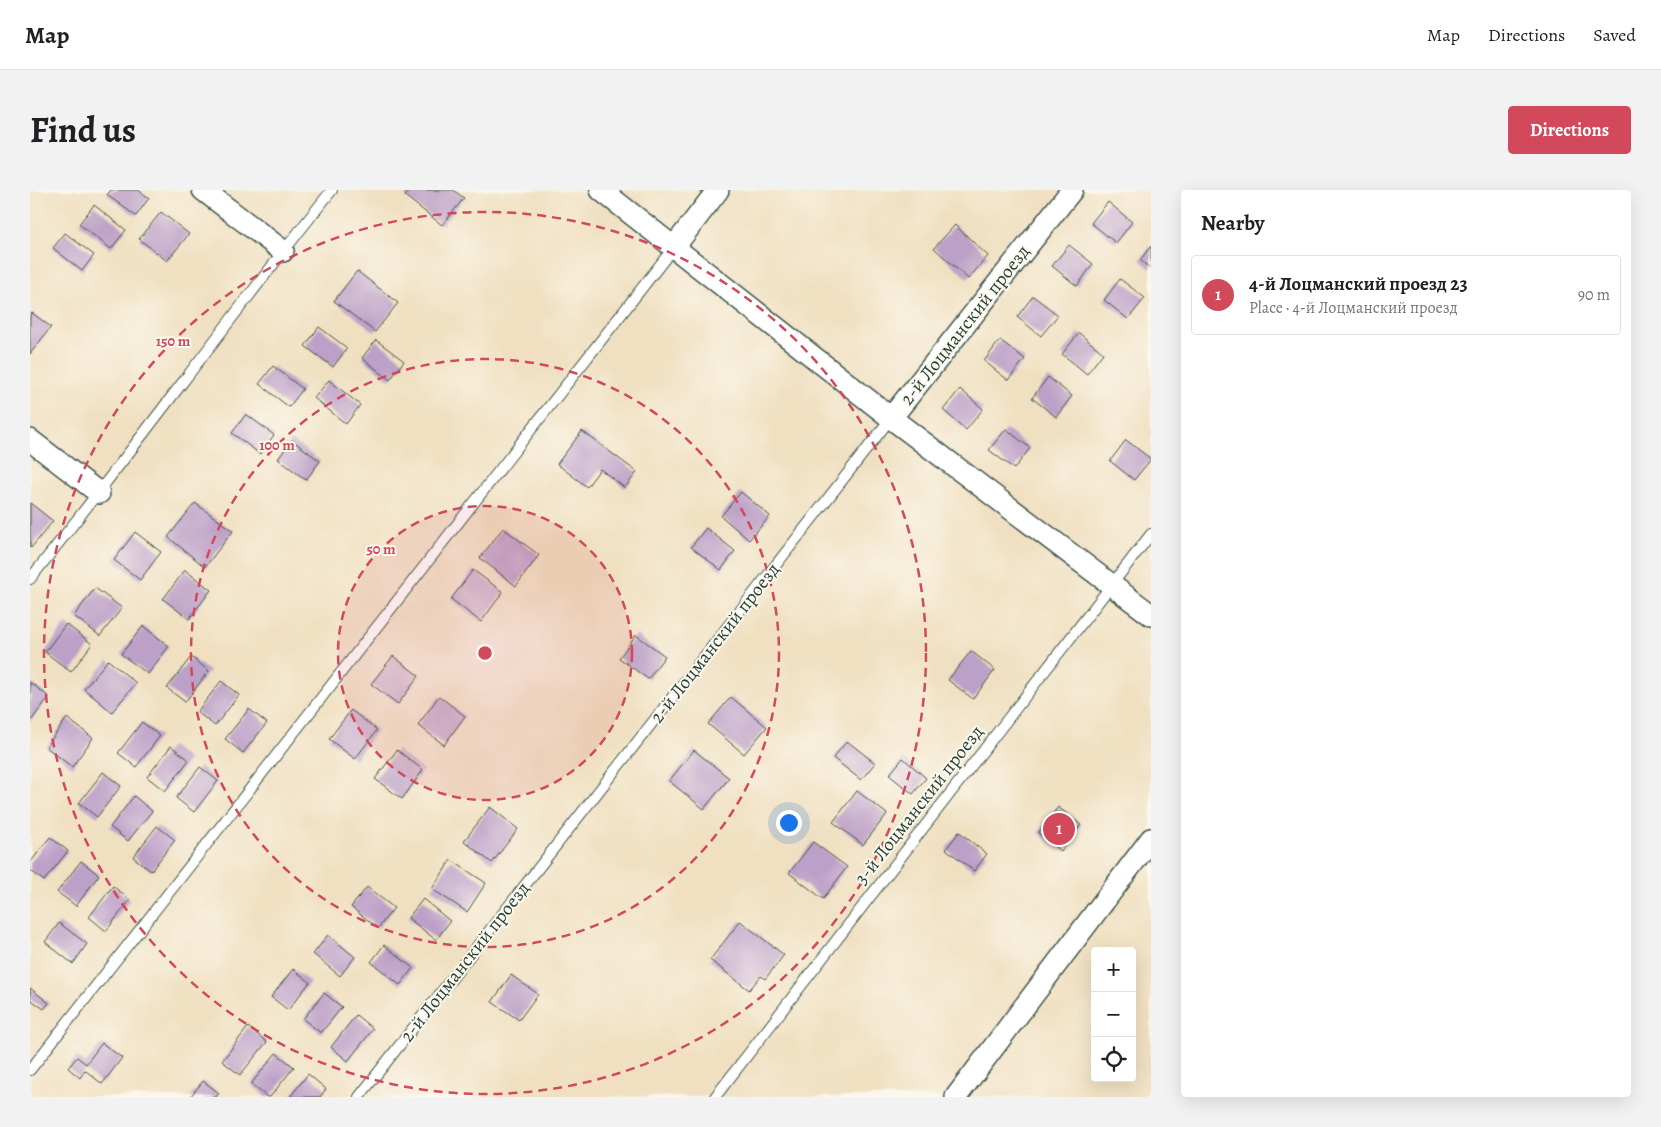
<!DOCTYPE html>
<html lang="en">
<head>
<meta charset="utf-8">
<style>
	body { margin:0; font-family:Alegreya,serif; background:#f2f2f2; color:#202124 }
	.controls { position:absolute; right:15px; bottom:15px; display:grid; overflow:hidden; border-radius:5px; box-shadow:0 5px 20px #0002 }
	.controls button { width:45px; height:45px; display:grid; place-items:center; padding:0; border:0; border-bottom:1px solid #e0e0e0; background:#fff; color:#202124; font:25px sans-serif }
	.you { position:absolute; left:758px; top:632px; width:18px; height:18px; margin:-12px; border:4px solid #fff; border-radius:50%; background:#1a73e8; box-shadow:0 0 0 8px #1a73e833 }
	.badge { display:grid; place-items:center; width:32px; height:32px; border-radius:50%; background:#d1495b; color:#fff; font-size:16px; font-weight:700 }
	.pin { position:absolute; translate:-50% -50%; border:2px solid #fff; box-shadow:0 1px 5px #0006 }
	.list { margin:0; padding:0; list-style:none }
	h2 { display:flex; justify-content:space-between; align-items:center; height:65px; margin:0; padding:0 20px; font-size:21px }
	h2 small { font-size:16px; font-weight:400; color:#757577 }
	.list li { display:grid; grid-template-columns:32px 1fr auto; gap:15px; align-items:center; box-sizing:border-box; height:80px; margin:0 10px 10px; padding:0 10px; border:1px solid #e0e0e0; border-radius:5px }
	.list b { display:block; font-size:19px; white-space:nowrap }
	.list p { margin:0; font-size:16px; white-space:nowrap; color:#757577 }
	.list em { font-size:16px; font-style:normal; color:#757577 }
	.icon { flex:none; width:28px; height:28px; fill:none; stroke:currentColor; stroke-width:2; stroke-linecap:round; stroke-linejoin:round }
	.map { position:relative; flex:none; width:1121px; height:907px; overflow:hidden; border-radius:5px }
	header { display:flex; align-items:center; gap:30px; box-sizing:border-box; height:70px; padding:0 25px; background:#fff; border-bottom:1px solid #e0e0e0 }
	header strong { font-size:24px }
	nav { display:flex; gap:28px; margin-inline-start:auto; font-size:18px }
	.intro { display:flex; align-items:center; justify-content:space-between; box-sizing:border-box; height:120px; padding:0 30px }
	h1 { margin:0; font-size:35px }
	.button { padding:12px 22px; border-radius:5px; background:#d1495b; color:#fff; font-size:18px; font-weight:700 }
	main { display:flex; gap:30px; padding:0 30px }
	aside { flex:1; background:#fff; border-radius:5px; box-shadow:0 5px 20px #0002 }
	.map>svg:first-child { display:block }
</style>
</head>
<body>
<header>
<strong>Map</strong>
<nav><a>Map</a><a>Directions</a><a>Saved</a></nav>
</header>
<div class="intro"><h1>Find us</h1><a class="button">Directions</a></div>
<main>
<div class="map">
<svg width="1121" height="907" viewBox="0 0 1121 907">
	<rect width="100%" height="100%" fill="#fbf7ec"/>
	<filter id="ink" filterUnits="userSpaceOnUse"><feTurbulence type="fractalNoise" baseFrequency=".02" numOctaves="2"/><feDisplacementMap in="SourceGraphic" scale="10" xChannelSelector="R" yChannelSelector="G"/><feConvolveMatrix kernelMatrix="1 2 1 2 8 2 1 2 1" color-interpolation-filters="sRGB"/></filter>
	<filter id="wash" filterUnits="userSpaceOnUse"><feTurbulence type="fractalNoise" baseFrequency=".0096" numOctaves="4" result="noise"/><feDisplacementMap in="SourceGraphic" scale="20" xChannelSelector="R" yChannelSelector="G"/><feGaussianBlur stdDeviation="1.12" result="paint"/><feColorMatrix in="noise" values="0 0 0 0 0 0 0 0 0 0 0 0 0 0 0 0 0 1.4 0 .05"/><feComposite in="paint" operator="in"/></filter>
	<g filter="url(#wash)">
		<rect width="100%" height="100%" fill="#f0e0c1"/>
		<g id="blocks">
			<!-- building -->
			<path fill="#bda0c8" d="M81,0H108L119,8L106,26L77,5Z
				M380,0H423L434,8L412,35L375,6Z
				M1078,12L1102,32L1086,53L1061,33Z
				M64,15L96,40L81,59L49,34Z
				M131,22L159,44L137,71L109,49Z
				M925,35L958,66L938,89L904,58Z
				M35,43L64,65L52,81L23,58Z
				M1039,55L1063,74L1047,96L1022,76Z
				M1121,56V79L1110,70Z
				M327,81L368,113L345,142L304,111Z
				M1090,89L1115,108L1098,129L1074,110Z
				M1003,106L1028,125L1011,146L987,127Z
				M2,123L21,137L0,164V126Z
				M289,137L317,158L303,177L275,156Z
				M1049,143L1073,163L1057,184L1032,164Z
				M346,150L374,171L360,190L332,168Z
				M970,150L995,169L978,190L954,171Z
				M243,176L273,199L259,217L229,194Z
				M1018,187L1042,206L1026,227L1002,208Z
				M299,190L330,215L316,234L284,208Z
				M930,199L953,219L936,240L913,220Z
				M216,224L244,245L230,264L202,243Z
				M976,239L1000,258L984,279L959,260Z
				M552,241L607,282L595,298L570,279L557,297L527,274Z
				M262,250L290,271L276,290L248,269Z
				M1096,250L1121,269L1104,290L1080,271Z
				M711,302L740,326L719,350L691,326Z
				M0,313L23,331L1,358L0,357Z
				M165,313L203,341L175,377L138,347Z
				M473,338L509,365L486,396L450,368Z
				M676,338L705,361L691,380L661,357Z
				M105,342L131,362L110,390L84,370Z
				M155,380L181,400L159,429L133,409Z
				M443,380L473,402L451,432L421,409Z
				M65,398L92,418L70,446L44,426Z
				M36,434L62,454L41,482L15,462Z
				M113,436L139,456L118,484L91,464Z
				M606,445L635,466L618,489L589,468Z
				M941,461L965,480L943,509L918,490Z
				M363,466L389,486L368,514L341,494Z
				M161,467L179,481L155,512L137,498Z
				M78,470L106,493L82,522L54,499Z
				M191,491L209,505L185,536L167,522Z
				M0,492L19,507L0,532Z
				M409,506L435,526L414,555L388,535Z
				M701,507L737,537L714,564L678,534Z
				M219,519L237,533L213,563L195,549Z
				M321,520L347,540L325,569L299,549Z
				M37,528L63,548L42,577L16,557Z
				M112,532L130,546L106,577L88,563Z
				M817,551L845,573L831,590L803,568Z
				M141,556L159,570L135,601L117,587Z
				M367,560L393,580L372,609L345,589Z
				M664,560L699,588L674,619L639,591Z
				M873,568L896,588L883,604L859,585Z
				M170,577L188,591L164,622L146,608Z
				M73,582L91,596L67,627L49,613Z
				M827,601L857,624L833,655L803,632Z
				M104,606L122,621L98,651L80,637Z
				M460,617L488,639L462,673L434,651Z
				M1028,617L1051,635L1031,661L1008,643Z
				M127,636L145,650L121,681L103,667Z
				M929,642L957,664L944,681L916,659Z
				M20,647L38,661L14,691L0,680V673Z
				M783,652L817,677L793,709L759,683Z
				M421,670L456,693L437,722L402,699Z
				M51,671L69,685L46,716L27,702Z
				M83,696L100,710L76,741L59,727Z
				M337,697L364,718L348,738L321,717Z
				M393,709L420,731L406,750L378,728Z
				M710,731L754,765L735,789L731,786L719,800L680,770Z
				M29,733L57,754L43,774L15,752Z
				M298,745L325,767L310,786L283,764Z
				M354,755L383,778L370,795L341,772Z
				M263,779L280,792L258,820L241,807Z
				M481,785L508,804L489,830L462,812Z
				M0,798L19,813L14,819L0,809Z
				M294,803L312,817L291,843L273,829Z
				M326,825L343,839L318,871L301,857Z
				M218,837L237,852L210,885L192,871Z
				M72,853L92,868L72,894L55,880L50,888L38,878L47,867L56,874Z
				M246,863L264,877L240,907H237L221,894Z
				M278,884L296,899L290,907H260Z
				M173,891L189,903L186,907H160Z"/>
		</g>
	</g>
	<g filter="url(#ink)">
		<use href="#blocks" fill-opacity="0" stroke="#3e5549" stroke-width="1"/>
		<g fill="none" stroke-linecap="round" stroke-linejoin="round">
			<defs>
				<path id="service" d="M0,389C103,261 199,128 302,0
					M0,880L644,57
					M329,907L861,228
					M685,907L1121,344"/>
				<path id="minor" d="M173,0L253,61
					M571,0L861,228L1121,425
					M644,57L688,0
					M861,228L1042,0
					M0,250L69,303
					M926,907L1121,649"/>
			</defs>
			<!-- service casing -->
			<use href="#service" stroke="#3e5549" stroke-width="12"/>
			<!-- minor casing -->
			<use href="#minor" stroke="#3e5549" stroke-width="24"/>
			<!-- service -->
			<use href="#service" stroke="#fff" stroke-width="10"/>
			<!-- minor -->
			<use href="#minor" stroke="#fff" stroke-width="21"/>
		</g>
	</g>
	<!-- distance rings -->
	<circle cx="455" cy="463" r="147" fill="#d1495b" fill-opacity=".12"/>
	<g fill="none" stroke="#d1495b" stroke-width="2.5" stroke-dasharray="9 6">
		<circle cx="455" cy="463" r="147"/>
		<circle cx="455" cy="463" r="294"/>
		<circle cx="455" cy="463" r="441"/>
	</g>
	<g text-anchor="middle" dominant-baseline="central" stroke-width="4" stroke-linejoin="round" paint-order="stroke">
		<!-- street labels -->
		<g font-size="19" fill="#1f3d34" stroke="#fbf7ec">
			<text transform="translate(935 135) rotate(-52)">2-й Лоцманский проезд</text>
			<text transform="translate(685 453) rotate(-52)">2-й Лоцманский проезд</text>
			<text transform="translate(889 615) rotate(-52)">3-й Лоцманский проезд</text>
			<text transform="translate(435 772) rotate(-52)">2-й Лоцманский проезд</text>
		</g>
	</g>
	<circle cx="455" cy="463" r="8" fill="#d1495b" stroke="#fbf7ec" stroke-width="2.5"/>
	<g font-size="15" text-anchor="middle" font-weight="bold" fill="#d1495b" stroke="#fbf7ec" stroke-width="4" stroke-linejoin="round" paint-order="stroke">
		<text x="143" y="156">150 m</text>
		<text x="247" y="260">100 m</text>
		<text x="351" y="364">50 m</text>
	</g>
</svg>
<div class="controls">
<button>+</button>
<button>−</button>
<button><svg class="icon" aria-label="locate" viewBox="0 0 24 24"><circle cx="12" cy="12" r="6"/><path d="M12 2v4M12 18v4M2 12h4M18 12h4"/></svg></button>
</div>
<div class="you"></div>
<div class="pin badge" style="left:1029px;top:639px">1</div>
</div>
<aside>
<h2>Nearby<small></small></h2>
<ul class="list">
<li><span class="badge">1</span><div><b>4-й Лоцманский проезд 23</b><p>Place · 4-й Лоцманский проезд</p></div><em>90 m</em></li>
</ul>
</aside>
</main>
</body>
</html>
